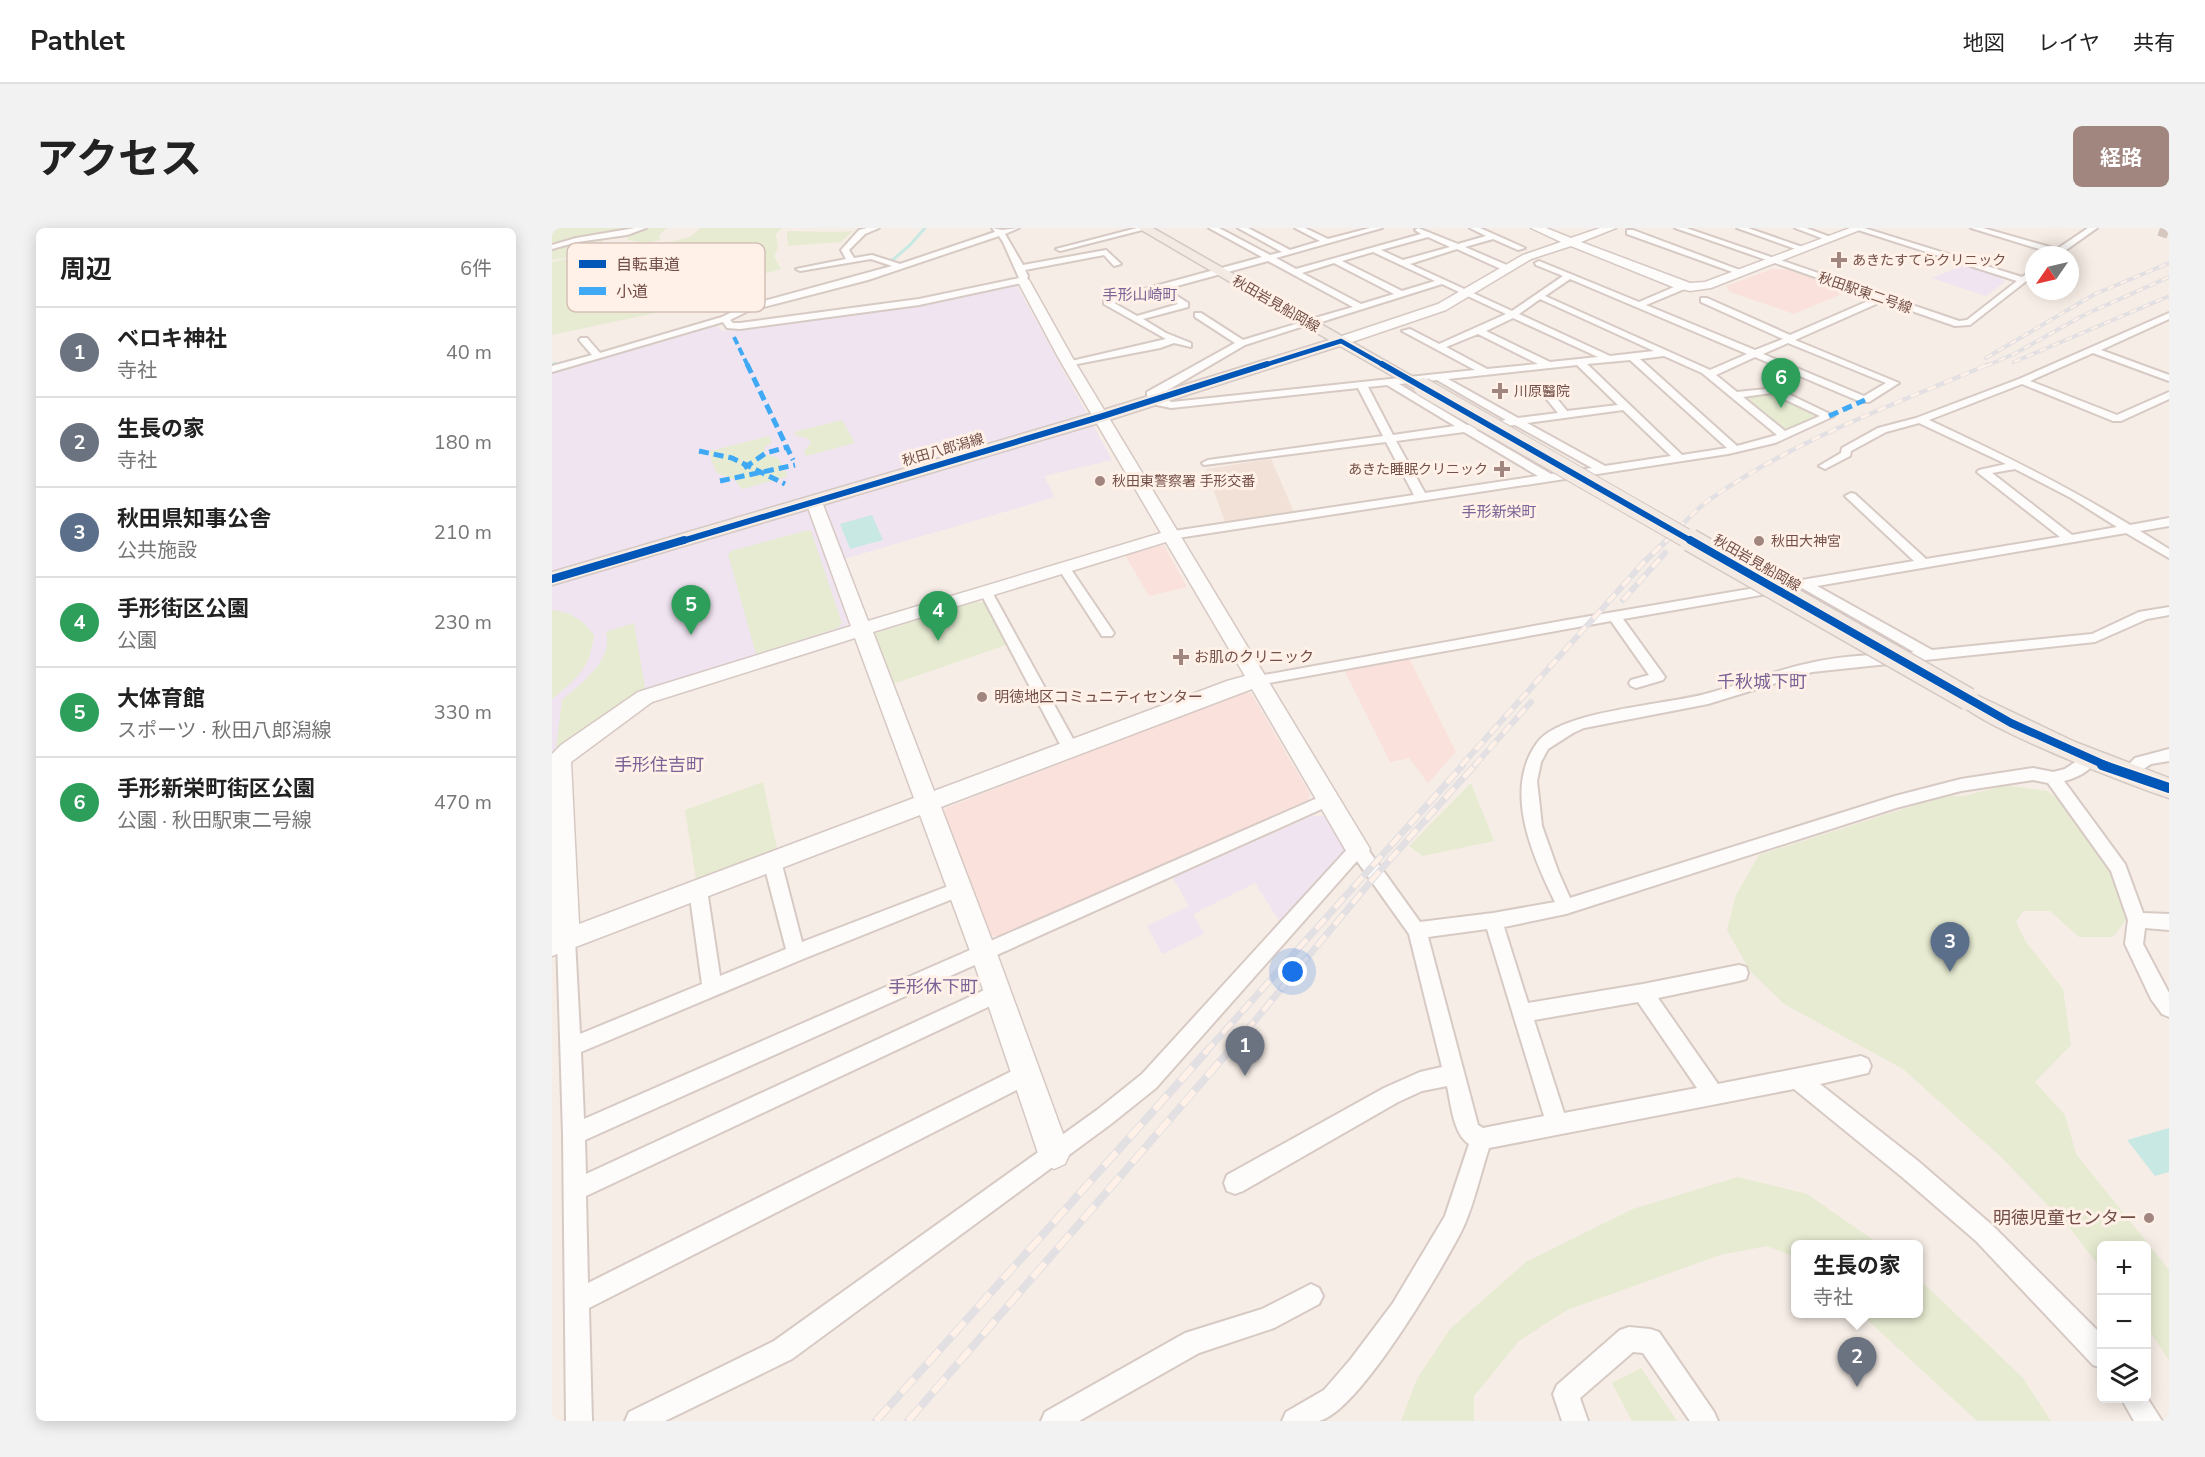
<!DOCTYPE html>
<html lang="ja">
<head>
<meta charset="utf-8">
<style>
	body { margin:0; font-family:"Nunito Sans","Noto Sans JP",sans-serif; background:#f2f2f2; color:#222 }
	.controls { position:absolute; right:18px; bottom:18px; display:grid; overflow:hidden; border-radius:9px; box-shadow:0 3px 15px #0003 }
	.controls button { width:54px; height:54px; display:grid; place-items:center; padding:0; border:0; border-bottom:2px solid #e0e0e0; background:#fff; color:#222; font:30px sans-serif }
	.compass { position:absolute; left:1473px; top:18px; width:54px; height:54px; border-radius:50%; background:#fff; box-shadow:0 3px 15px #0003; rotate:236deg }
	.you { position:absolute; left:741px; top:744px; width:21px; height:21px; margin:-15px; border:4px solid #fff; border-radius:50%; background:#1a73e8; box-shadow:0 0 0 9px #1a73e833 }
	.badge { display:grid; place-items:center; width:39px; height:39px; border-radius:50%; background:#a1867f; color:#fff; font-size:20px; font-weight:700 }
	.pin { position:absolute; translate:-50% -50px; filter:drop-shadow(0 2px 3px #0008) }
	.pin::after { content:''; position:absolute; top:32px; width:21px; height:18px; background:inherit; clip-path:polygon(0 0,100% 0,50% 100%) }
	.popup { position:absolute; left:1239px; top:1012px; width:132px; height:78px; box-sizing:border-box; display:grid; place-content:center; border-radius:9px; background:#fff; filter:drop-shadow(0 2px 4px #0005); font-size:20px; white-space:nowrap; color:#767676 }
	.popup b { font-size:22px; color:#222 }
	.popup::after { content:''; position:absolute; left:50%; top:100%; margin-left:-12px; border:12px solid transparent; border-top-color:#fff }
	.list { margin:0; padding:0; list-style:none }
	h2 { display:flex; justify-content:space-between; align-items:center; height:78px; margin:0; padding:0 24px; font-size:26px }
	h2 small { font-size:20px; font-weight:400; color:#767676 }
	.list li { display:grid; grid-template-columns:39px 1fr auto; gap:18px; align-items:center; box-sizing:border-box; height:90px; padding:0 24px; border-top:2px solid #e0e0e0 }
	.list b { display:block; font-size:22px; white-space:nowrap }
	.list p { margin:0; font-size:20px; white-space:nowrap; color:#767676 }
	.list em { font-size:20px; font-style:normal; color:#767676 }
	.icon { flex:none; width:33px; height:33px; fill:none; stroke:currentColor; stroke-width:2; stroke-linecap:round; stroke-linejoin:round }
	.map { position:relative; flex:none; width:1617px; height:1193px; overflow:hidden; border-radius:9px }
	header { display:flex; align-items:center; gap:36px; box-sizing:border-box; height:84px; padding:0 30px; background:#fff; border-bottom:2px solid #e0e0e0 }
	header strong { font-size:28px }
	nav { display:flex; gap:33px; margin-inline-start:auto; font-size:21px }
	.intro { display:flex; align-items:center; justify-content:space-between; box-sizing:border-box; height:144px; padding:0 36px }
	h1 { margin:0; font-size:42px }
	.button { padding:15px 27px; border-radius:9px; background:#a1867f; color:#fff; font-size:21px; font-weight:700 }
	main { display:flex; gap:36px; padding:0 36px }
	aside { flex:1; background:#fff; border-radius:9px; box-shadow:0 3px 15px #0003 }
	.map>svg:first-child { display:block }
</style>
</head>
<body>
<header>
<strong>Pathlet</strong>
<nav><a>地図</a><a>レイヤ</a><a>共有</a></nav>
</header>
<div class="intro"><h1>アクセス</h1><a class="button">経路</a></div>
<main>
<aside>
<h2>周辺<small>6件</small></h2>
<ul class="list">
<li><span class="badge" style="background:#6b7280">1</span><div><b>ベロキ神社</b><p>寺社</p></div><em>40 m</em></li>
<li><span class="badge" style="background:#6b7280">2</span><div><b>生長の家</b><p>寺社</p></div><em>180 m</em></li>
<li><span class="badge" style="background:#5c6f8a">3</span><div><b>秋田県知事公舎</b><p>公共施設</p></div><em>210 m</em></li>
<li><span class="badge" style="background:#2e9e5b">4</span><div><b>手形街区公園</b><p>公園</p></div><em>230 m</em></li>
<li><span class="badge" style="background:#2e9e5b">5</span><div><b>大体育館</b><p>スポーツ · 秋田八郎潟線</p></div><em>330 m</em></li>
<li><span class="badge" style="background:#2e9e5b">6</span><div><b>手形新栄町街区公園</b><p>公園 · 秋田駅東二号線</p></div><em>470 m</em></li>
</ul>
</aside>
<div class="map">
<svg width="1617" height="1193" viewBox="0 0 1617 1193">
	<rect width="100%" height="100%" fill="#f6ede6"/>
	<!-- residential -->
	<path fill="#f2e1d6" d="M719,231L742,284L673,294L654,241Z"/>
	<!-- commercial -->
	<path fill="#fae1dc" d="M1220,41L1237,42L1296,63L1242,86L1178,64L1174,58Z
		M612,317L635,359L597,368L573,327Z
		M857,430L904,524L876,555L857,530L838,534L792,442Z
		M690,465H699L758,566L756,572L447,709L439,707L391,584L394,580Z"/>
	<!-- education -->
	<path fill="#efe4f0" d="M1413,37L1446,47L1453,54L1434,68L1380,50Z
		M464,56L560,232L492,248L502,268L500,270L275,336L296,395L290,401L91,463L0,527V143L118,112L165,97L170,103L370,76Z
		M760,588H772L786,606L792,617L791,629L730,697L703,655L641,686L652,706L610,726L595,698L637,678L621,650Z"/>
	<!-- green -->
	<path fill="#e6ebd1" d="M0,0H85L0,18Z
		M93,0H115L107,7L108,12L95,15L75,12L77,8Z
		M149,0H229L224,7L226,20L222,28L229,41L161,60L130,72L112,83L0,107V34L30,28L38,29L44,43H68L89,37L86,33L71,31L72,28L101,18L138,9Z
		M235,3C258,3 279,5 301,3L289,14L236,18Z
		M37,12H50L54,22L0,32V21Z
		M1214,165L1223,166L1266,185L1265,189L1237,201L1226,199L1192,171L1195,168Z
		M290,192L303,215L254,228L252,224L259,214L253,209L245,208L242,204Z
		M217,208L220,214L213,219L212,226L226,230L235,247L234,249L190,261L183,252L165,245L159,232L158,223Z
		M256,302L259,303L290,395L286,400L204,426L176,326L179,323Z
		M423,374H431L454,417L338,457L321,406Z
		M0,382C19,384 31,392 42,407C38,441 25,450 0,471Z
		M82,395L93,459L4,522L10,472C29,455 62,432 54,404Z
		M211,554L225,621L144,651L133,582Z
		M919,555L942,613L871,628L857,618Z
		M1453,557L1495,563L1515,578L1557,637L1574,692L1561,709H1527L1498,683H1471L1464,694L1474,714L1511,761L1519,817L1483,854L1513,887L1524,926L1617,1042V1133L1595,1099L1594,1018H1550L1549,1041L1518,1000L1448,928L1351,841L1232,776L1198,743L1175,702L1184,667L1207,627L1392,568H1413Z
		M1186,949L1255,966L1327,1016H1244L1243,1029L1215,1018L1168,1027L1015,1082L967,1113L922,1168V1193H849L865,1151L898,1101L974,1034L1081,981Z
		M1367,1051L1471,1150L1499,1193H1425L1309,1086H1366Z
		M1089,1140L1125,1193H1080L1060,1155Z"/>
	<!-- water -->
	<path fill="#c8e8e4" d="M320,287L331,312L298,321L288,296Z
		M1617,900V944L1603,948L1575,912Z"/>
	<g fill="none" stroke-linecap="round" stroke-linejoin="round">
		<!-- stream-far1 -->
		<path stroke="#c8e8e4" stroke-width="3" d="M330,41L358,17L373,0
			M16,133L44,126
			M0,137L10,135"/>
		<!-- stream -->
		<path stroke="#c8e8e4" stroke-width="4" d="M0,137L3,136"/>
		<!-- highway-tunnel -->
		<path stroke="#d5c6be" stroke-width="16" stroke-dasharray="16 8" stroke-linecap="butt" d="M1608,0L1617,3"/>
		<defs>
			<path id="street" d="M83,0H94L75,7L25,14L0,21V17L24,10Z
				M315,0H327L313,6L297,22L302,30L320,27L348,36L443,4L440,0L450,2L467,0L453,6L471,37L554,22L569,36L562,38L552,27L473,42L476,48L474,54L367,77L188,101L175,100L171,94L0,144V138L40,127L27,112L29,110H35L48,125L170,89L190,79L340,38L319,31L248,43L244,41L294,31L289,22L307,2ZM447,8L451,14L467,50L367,71L188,95H181L178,92L196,83L316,52Z
				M585,0H598L508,23L504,21Z
				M657,0H667L718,27L730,24L686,0H696L738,22L768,13L743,0H753L776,11L818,0H830L724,30L744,41L869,6L863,2L866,0L906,16L934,8L918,0H928L973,20L966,22L941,11L913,19L957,38V42H951L905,21L858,36L960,83L1011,48L984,37L983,35L987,33L1087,74L1129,56H1135V60L1094,77L1203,122L1231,111L1149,74V70H1155L1238,107L1323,70L1123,0H1134L1407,93L1415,92L1465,53L1300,0H1312L1470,49L1482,41V47L1418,97L1403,98L1331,73L1243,112L1347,155L1317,174H1309L1203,129L1164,147L1185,164L1224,160L1282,188L1223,215L1176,226L619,311L613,307L615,304L862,267L834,214L652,237L650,235L656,232L831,208L806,160L619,180L595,175V164L683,115L643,89V85H649L691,112L757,92L761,95L693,117L604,169L620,174L923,142L850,103L858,101L887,116L954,86L890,56L766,95L763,94V90L801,79L716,33L614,61L636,75V79L591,91L614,105L639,115V119L622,115L608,120L515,138V134L614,111L552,76V72L710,29ZM876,9L898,19L851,32L829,22ZM821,24L883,53L850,63L790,33ZM782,35L842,66L809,76L750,45ZM1018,51L1195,126L1158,142L993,68ZM606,63L626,76L585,88L562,75ZM988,71L1102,123L1058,128L967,86ZM961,90L1046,129L998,134L934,103ZM926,106L986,136L935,141L894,119ZM1236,115L1334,155L1312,168L1211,126ZM1112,128L1150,145L1225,207L1185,218L1088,131ZM1078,132L1175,220L1130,227L1035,136ZM1025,137L1066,177L1015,183L1002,167L998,166L993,169L1006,185L966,190L896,151ZM885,152L954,192L915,197L847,156ZM835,157L903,198L841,207L816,159ZM1219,165L1268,188L1233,203L1191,169ZM1071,182L1119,228L1053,238L975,195ZM963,197L1040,240L999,246L924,202ZM912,204L986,248L873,265L844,213Z
				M1185,0H1196L1256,21L1249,23Z
				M1243,0H1254L1284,11L1277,13Z
				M1419,0H1431L1505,21L1536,0H1545L1507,27H1498L1500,25Z
				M1075,2H1081L1193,44L1186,46L1075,6Z
				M1617,85V91L1549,122L1617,147V153L1541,125L1478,153L1565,187L1617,164V171L1569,193H1561L1470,156L1377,192C1446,224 1513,257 1578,297L1617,290V298L1588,303L1617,321V330L1574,305L1265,358L1380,422L1540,406L1587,384L1617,379V387L1595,391L1543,414L1260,444L1156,476L1032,500L1021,505L996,521L989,534L985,553L990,598L1006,643L1018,670L1343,568L1409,551L1481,540L1501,544L1513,541L1532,528H1542L1545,532C1538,543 1525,550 1512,553L1573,636L1591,685L1617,686V702L1593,700L1591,716L1617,765V789L1610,786L1599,771L1573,716L1576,692L1559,643L1496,555L1481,552L1409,563L1344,580L1014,686L952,699L976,775L1091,756L1187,737L1194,739L1196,745L1194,751L1187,753L1106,770L1166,856L1309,828L1316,831L1319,838L1316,845L1268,856L1366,933L1440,997L1549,1106L1550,1140L1541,1137L1424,1013L1350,949L1242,861L937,920C928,947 922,977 910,1002C890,1041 807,1184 767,1193C756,1193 741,1193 730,1193L734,1184L772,1162L798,1132L841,1075L893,988L917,916C901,906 899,875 895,858L870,863L846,874L691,963L683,966L675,963L672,955L675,947L832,860L868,844L890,839L857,706L805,633L604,860L559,896L240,1131L113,1193H73L77,1184L222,1113L545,882L590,846L800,616L806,614L812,616L868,694L941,685L1003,674C980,627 951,562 985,515C1008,482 1117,477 1157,465C1191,456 1224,442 1258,435C1291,427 1328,427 1362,424L1250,360L1071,391L1113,449L1111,452L1084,460L1079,458L1077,455L1079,452L1097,447L1059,393L706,457L701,455L699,452L701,449L1015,392L1362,333L1295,270L1293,268L1299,265L1303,266L1374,331L1508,309L1425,244L1427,242L1454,236L1367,195L1334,204L1299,223L1298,228L1273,241L1267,238L1289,225L1290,220L1326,200L1364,190L1467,151ZM1463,241L1519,270L1565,299L1520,307L1440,245ZM935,701L992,888L931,900L926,897L876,709ZM1086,774L1145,860L1012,885L982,792Z
				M512,336L516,337L560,402L562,405L560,408H550L506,340Z
				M434,360L440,364L526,520L523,524H513L510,520L428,364Z
				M1617,521V533L1599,536L1575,552L1569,550L1567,546L1583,530Z
				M777,565L783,567L785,571L783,575L33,912L34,946L439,759L446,756L453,759L456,765L453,771L34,968L36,1055L466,840L473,837L480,840L483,847L480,854L37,1080L40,1193H14L11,906L5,712L8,706L14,704L20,706L23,712L28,806L150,756L137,662L140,657L146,655L152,657L155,662L168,748L234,721L211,633L214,628L220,626L226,628L229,633L250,714L407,654L413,656L416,661L413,666L251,731L29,824L32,891Z
				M759,1056L767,1060L771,1068L767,1076L722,1100L647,1125L527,1193H489L493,1184L633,1105L710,1081Z
				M1077,1099L1098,1101L1107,1104L1162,1184L1166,1193H1138L1091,1125L1081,1124L1028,1170L1036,1193H1010L1001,1166L1005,1157L1068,1102Z
				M1594,1168L1610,1193H1582L1569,1170H1594Z"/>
			<path id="secondary" d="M979,0H994L1019,10L1048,0H1064L1029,14L1138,55L1153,54L1298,0H1313L1159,60L1138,63L1121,59L1019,18L979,31L894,82L794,116H784L782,113L784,110L886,76L971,27L1009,14Z
				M471,48L477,52L520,129L818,621L815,628L806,631L797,628L700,461L389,579L444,723L518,925L513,936L502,941L491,936L486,925L418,723L368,587L0,728V526L9,517L86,464L299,398L254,274L256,270L262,269L270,274L316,393L609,305L506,129L465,52ZM614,314L693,448L675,453L382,563L321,404ZM303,410L362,570L27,696L19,534L100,474Z"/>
			<path id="primary" d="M586,0H601L879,159L877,162H865L788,118L557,192L0,357V344L545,184L777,112Z
				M1416,463L1523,514L1617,550V570C1582,559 1419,496 1404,471L1408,465Z"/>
		</defs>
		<!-- street casing -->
		<use href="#street" stroke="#d7cac4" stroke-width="4"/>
		<!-- secondary casing -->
		<use href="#secondary" stroke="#d6c8c3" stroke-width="3"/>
		<!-- primary casing -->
		<use href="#primary" stroke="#d5c8c4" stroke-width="3"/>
		<!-- street -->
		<use href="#street" fill="#fefcfb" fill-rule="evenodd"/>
		<!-- secondary -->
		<use href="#secondary" fill="#fefcfb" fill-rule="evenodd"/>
		<!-- primary -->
		<use href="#primary" fill="#f2eae3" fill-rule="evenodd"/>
		<defs>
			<path id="rail-far4" d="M1434,130L1543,66L1617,35
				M1462,134L1617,68
				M1434,138L1462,126L1532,87L1617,49"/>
			<path id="rail-far3" d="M1113,314C1129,299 1143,281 1160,270C1244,211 1344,176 1437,136"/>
			<path id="rail-far2" d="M1071,372L1113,325
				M909,538L1092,334L1115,312
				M922,538L979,474"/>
			<path id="rail-far1" d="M652,826L911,537
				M675,826L825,646L923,537"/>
			<path id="rail" d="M324,1193L654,824
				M356,1193L676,824"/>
		</defs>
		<!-- rail-far4 casing -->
		<use href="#rail-far4" stroke="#e3e0e3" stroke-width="4"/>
		<!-- rail-far3 casing -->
		<use href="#rail-far3" stroke="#e3e0e3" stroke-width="4.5"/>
		<!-- rail-far2 casing -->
		<use href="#rail-far2" stroke="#e3e0e3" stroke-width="6"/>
		<!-- rail-far1 casing -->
		<use href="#rail-far1" stroke="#e3e0e3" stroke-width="7"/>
		<!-- rail casing -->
		<use href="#rail" stroke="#e3e0e3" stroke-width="8"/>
		<!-- rail-far4 -->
		<use href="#rail-far4" stroke="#fff1e7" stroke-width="2" stroke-dasharray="7" stroke-linecap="butt"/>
		<!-- rail-far3 -->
		<use href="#rail-far3" stroke="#fff1e7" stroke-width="3" stroke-dasharray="9" stroke-linecap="butt"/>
		<!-- rail-far2 -->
		<use href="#rail-far2" stroke="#fff1e7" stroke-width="4" stroke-dasharray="11" stroke-linecap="butt"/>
		<!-- rail-far1 -->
		<use href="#rail-far1" stroke="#fff1e7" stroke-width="4.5" stroke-dasharray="14" stroke-linecap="butt"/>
		<!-- rail -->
		<use href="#rail" stroke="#fff1e7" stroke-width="6" stroke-dasharray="19" stroke-linecap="butt"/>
		<defs>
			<path id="primary-bridge-far1" d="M871,159L1141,314"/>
			<path id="primary-bridge" d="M1138,312L1416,471"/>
		</defs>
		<!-- primary-bridge-far1 casing -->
		<use href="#primary-bridge-far1" stroke="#d5c8c4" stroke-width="20" stroke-linecap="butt"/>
		<!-- primary-bridge casing -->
		<use href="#primary-bridge" stroke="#d5c8c4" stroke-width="25" stroke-linecap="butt"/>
		<!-- primary-bridge-far1 -->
		<use href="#primary-bridge-far1" stroke="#f2eae3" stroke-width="18"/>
		<!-- primary-bridge -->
		<use href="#primary-bridge" stroke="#f2eae3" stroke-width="22"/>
		<!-- quiet-far1 -->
		<path stroke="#3fa9f5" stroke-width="4" stroke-dasharray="8 4" stroke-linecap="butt" d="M182,109L196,138"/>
		<!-- quiet -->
		<path stroke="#3fa9f5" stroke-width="5" stroke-dasharray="10 5" stroke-linecap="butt" d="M195,136L241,232
			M1277,188L1313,172
			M147,223L180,230L233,256
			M192,240L214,225L235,219
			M168,253L243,237"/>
		<defs>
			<path id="cycleway-far3" d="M710,138L789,113L833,138"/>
			<path id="cycleway-far2" d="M830,136L1141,314
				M127,314L551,188L715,136"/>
			<path id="cycleway-far1" d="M1138,312L1459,495L1555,538
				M0,351L132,312"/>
			<path id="cycleway" d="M1550,537L1617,560"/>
		</defs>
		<!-- cycleway-far3 casing -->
		<use href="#cycleway-far3" stroke="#fff1e7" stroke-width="7"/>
		<!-- cycleway-far2 casing -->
		<use href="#cycleway-far2" stroke="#fff1e7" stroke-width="8"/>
		<!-- cycleway-far1 casing -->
		<use href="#cycleway-far1" stroke="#fff1e7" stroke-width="10"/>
		<!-- cycleway casing -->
		<use href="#cycleway" stroke="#fff1e7" stroke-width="14"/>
		<!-- cycleway-far3 -->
		<use href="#cycleway-far3" stroke="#0057b8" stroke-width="4.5"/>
		<!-- cycleway-far2 -->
		<use href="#cycleway-far2" stroke="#0057b8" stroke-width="6"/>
		<!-- cycleway-far1 -->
		<use href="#cycleway-far1" stroke="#0057b8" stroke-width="8"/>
		<!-- cycleway -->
		<use href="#cycleway" stroke="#0057b8" stroke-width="10"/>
	</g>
	<!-- markers -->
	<g fill="#a1867f" stroke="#fff1e7" stroke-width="2">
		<path d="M1284 23h6v6h6v6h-6v6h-6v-6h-6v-6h6z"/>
		<path d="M945 154h6v6h6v6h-6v6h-6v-6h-6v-6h6z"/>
		<path d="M947 232h6v6h6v6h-6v6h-6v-6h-6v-6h6z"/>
		<circle cx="548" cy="253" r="6"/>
		<circle cx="1207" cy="313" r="6"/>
		<path d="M626 420h6v6h6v6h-6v6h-6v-6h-6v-6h6z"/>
		<circle cx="430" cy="469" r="6"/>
		<circle cx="1597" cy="990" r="6"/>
	</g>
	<g text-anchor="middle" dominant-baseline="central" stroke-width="6" stroke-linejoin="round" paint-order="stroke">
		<!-- far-poi labels -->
		<g font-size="14" fill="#734f47" stroke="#fff1e7" text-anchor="start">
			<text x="1300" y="32">あきたすてらクリニック</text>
			<text x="962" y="163">川原醫院</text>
			<text x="936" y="241" text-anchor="end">あきた睡眠クリニック</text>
			<text x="560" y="253">秋田東警察署 手形交番</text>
			<text x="1219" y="313">秋田大神宮</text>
		</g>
		<!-- far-street labels -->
		<g font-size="14" fill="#734f47" stroke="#fff1e7">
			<text transform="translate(1313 65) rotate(19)">秋田駅東二号線</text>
			<text transform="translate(724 76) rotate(30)">秋田岩見船岡線</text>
			<text transform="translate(391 222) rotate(-16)">秋田八郎潟線</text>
			<text transform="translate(1205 335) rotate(30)">秋田岩見船岡線</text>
		</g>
		<!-- far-quarter labels -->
		<g font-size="15" fill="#7b6397" stroke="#fff1e7">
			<text x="588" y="67">手形山崎町</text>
			<text x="947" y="284">手形新栄町</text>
		</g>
		<!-- poi labels -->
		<g font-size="15" fill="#734f47" stroke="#fff1e7" text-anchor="start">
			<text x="642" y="429">お肌のクリニック</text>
			<text x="442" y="469">明徳地区コミュニティセンター</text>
		</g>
		<!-- quarter labels -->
		<g font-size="18" fill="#7b6397" stroke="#fff1e7">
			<text x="1210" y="454">千秋城下町</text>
			<text x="107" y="537">手形住吉町</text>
			<text x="381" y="759">手形休下町</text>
		</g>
		<!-- near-poi labels -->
		<g font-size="18" fill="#734f47" stroke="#fff1e7" text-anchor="end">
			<text x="1585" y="990">明徳児童センター</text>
		</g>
	</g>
	<!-- legend -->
	<rect x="15" y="15" width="198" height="69" rx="9" fill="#fff1e7" stroke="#d5c0b7" stroke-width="1.5"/>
	<rect x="27" y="32" width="27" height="8" fill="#0057b8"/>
	<rect x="27" y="59" width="27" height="8" fill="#3fa9f5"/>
	<g font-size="16" fill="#734f47">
		<text x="64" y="42">自転車道</text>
		<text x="64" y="69">小道</text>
	</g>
</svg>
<div class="controls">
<button>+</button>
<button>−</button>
<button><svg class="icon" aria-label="layers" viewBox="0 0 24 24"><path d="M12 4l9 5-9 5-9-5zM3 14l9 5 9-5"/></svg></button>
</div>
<svg class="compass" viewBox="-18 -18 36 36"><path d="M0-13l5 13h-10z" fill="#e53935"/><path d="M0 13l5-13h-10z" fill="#767676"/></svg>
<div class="you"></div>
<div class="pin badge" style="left:693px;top:848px;background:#6b7280">1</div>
<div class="pin badge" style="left:1305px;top:1159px;background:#6b7280">2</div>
<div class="popup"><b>生長の家</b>寺社</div>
<div class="pin badge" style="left:1398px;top:744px;background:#5c6f8a">3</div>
<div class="pin badge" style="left:386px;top:413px;background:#2e9e5b">4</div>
<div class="pin badge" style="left:139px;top:407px;background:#2e9e5b">5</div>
<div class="pin badge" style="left:1229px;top:180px;background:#2e9e5b">6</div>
</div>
</main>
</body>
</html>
